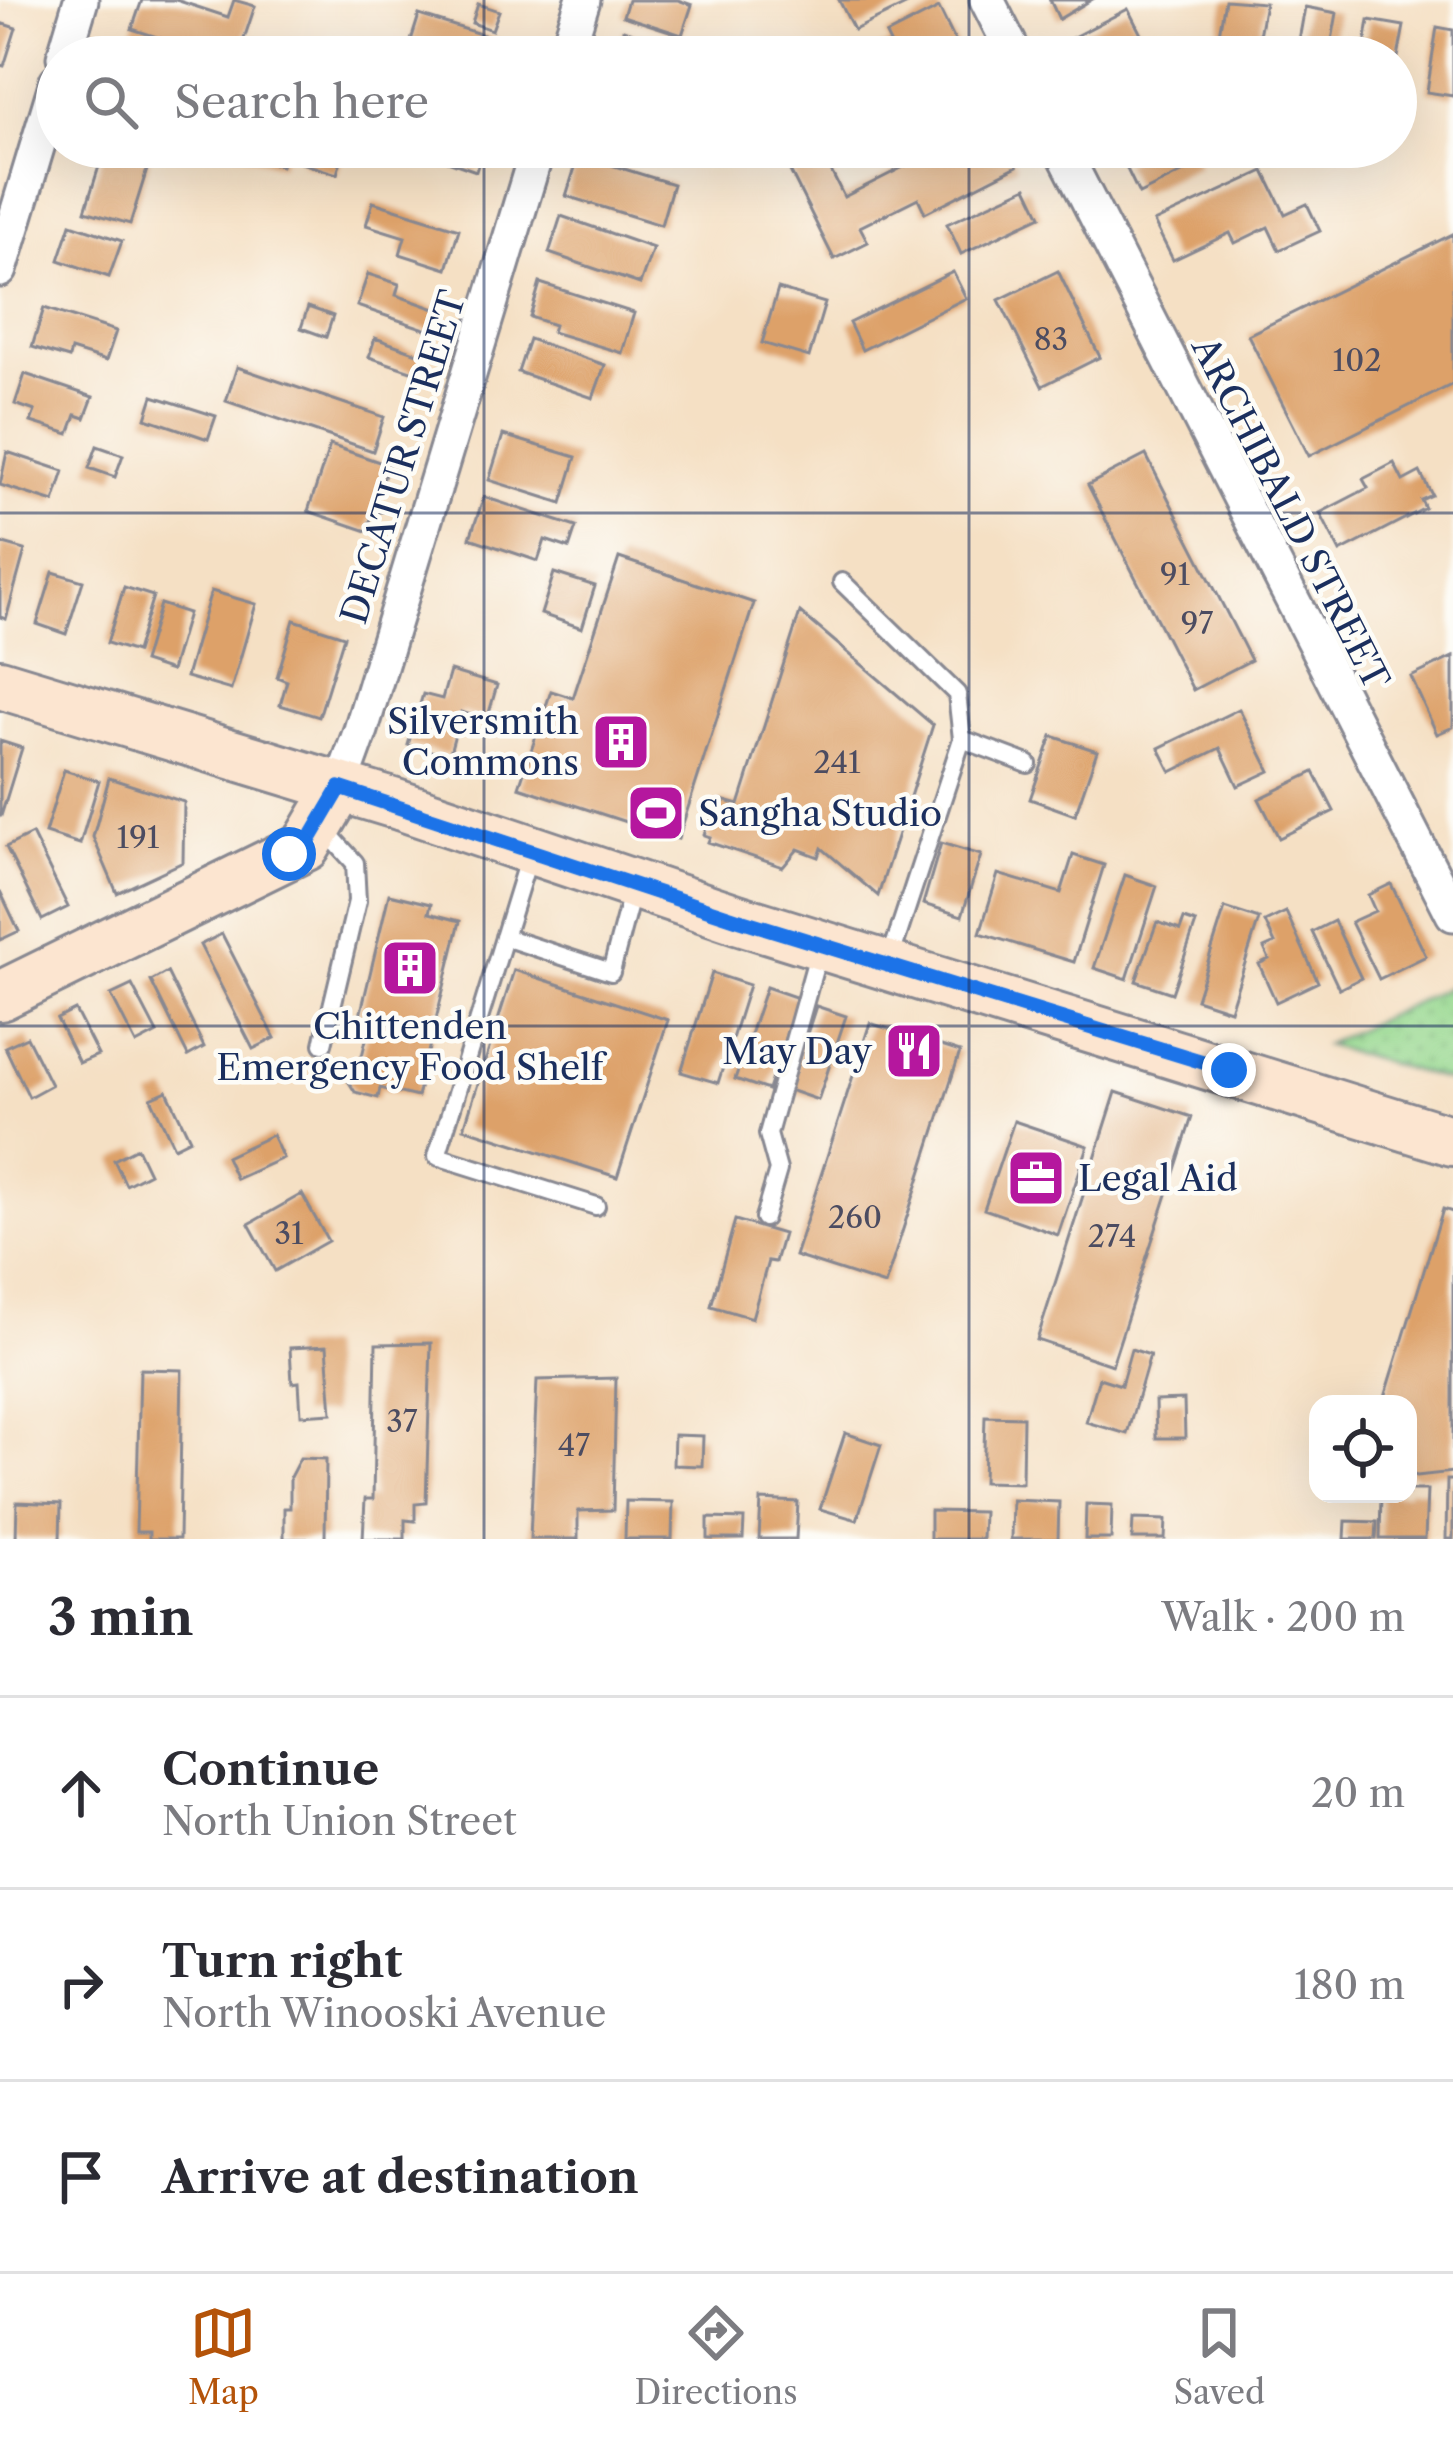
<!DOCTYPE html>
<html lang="en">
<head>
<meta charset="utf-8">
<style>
	body { margin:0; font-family:"Libre Caslon Text",serif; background:#f7f7f7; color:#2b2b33 }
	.controls { position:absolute; right:36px; bottom:36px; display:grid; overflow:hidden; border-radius:24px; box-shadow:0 12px 48px #0002 }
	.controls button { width:108px; height:108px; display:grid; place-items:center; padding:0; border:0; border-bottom:3px solid #e1e1e2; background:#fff; color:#2b2b33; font:60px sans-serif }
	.stop { position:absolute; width:36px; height:36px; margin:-27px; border:9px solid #1a73e8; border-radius:50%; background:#fff }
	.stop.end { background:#1a73e8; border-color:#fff; box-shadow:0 3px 12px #0008 }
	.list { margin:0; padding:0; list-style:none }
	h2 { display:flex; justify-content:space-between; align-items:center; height:156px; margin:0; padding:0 48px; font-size:51px }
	h2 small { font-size:39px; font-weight:400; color:#7c7c81 }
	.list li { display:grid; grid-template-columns:78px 1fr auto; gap:36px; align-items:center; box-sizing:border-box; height:192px; padding:0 48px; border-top:3px solid #e1e1e2 }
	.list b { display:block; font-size:45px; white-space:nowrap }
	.list p { margin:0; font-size:39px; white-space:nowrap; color:#7c7c81 }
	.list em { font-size:39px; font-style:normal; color:#7c7c81 }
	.icon { flex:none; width:66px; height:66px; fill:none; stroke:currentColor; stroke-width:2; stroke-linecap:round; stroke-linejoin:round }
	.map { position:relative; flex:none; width:1453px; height:1539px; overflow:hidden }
	.search { position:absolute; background:#fff; box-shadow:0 12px 48px #0002; left:36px; right:36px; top:36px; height:132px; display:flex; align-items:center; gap:30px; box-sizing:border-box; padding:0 42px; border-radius:66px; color:#7c7c81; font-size:45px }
	.sheet { height:732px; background:#fff }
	nav { display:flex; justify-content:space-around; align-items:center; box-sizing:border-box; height:168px; border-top:3px solid #e1e1e2; background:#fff; font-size:33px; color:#7c7c81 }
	nav a { display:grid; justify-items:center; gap:6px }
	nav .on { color:#b45309 }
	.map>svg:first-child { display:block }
</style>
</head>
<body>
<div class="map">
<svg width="1453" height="1539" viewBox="0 0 1453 1539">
	<defs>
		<pattern id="grass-dots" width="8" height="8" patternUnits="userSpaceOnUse" patternTransform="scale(3)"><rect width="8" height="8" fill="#97d88f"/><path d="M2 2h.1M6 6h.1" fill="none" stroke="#82ba7e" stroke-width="1.8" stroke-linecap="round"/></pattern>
	</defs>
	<rect width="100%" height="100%" fill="#fdfcf7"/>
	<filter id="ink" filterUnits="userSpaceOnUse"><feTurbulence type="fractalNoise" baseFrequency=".00833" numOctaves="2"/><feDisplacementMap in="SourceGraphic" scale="24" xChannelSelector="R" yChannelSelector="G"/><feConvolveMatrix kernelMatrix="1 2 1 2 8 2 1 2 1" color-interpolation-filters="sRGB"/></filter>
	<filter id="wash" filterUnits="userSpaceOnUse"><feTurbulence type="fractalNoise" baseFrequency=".004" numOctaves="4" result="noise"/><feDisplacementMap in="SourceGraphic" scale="48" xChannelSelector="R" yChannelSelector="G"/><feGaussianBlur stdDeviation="2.7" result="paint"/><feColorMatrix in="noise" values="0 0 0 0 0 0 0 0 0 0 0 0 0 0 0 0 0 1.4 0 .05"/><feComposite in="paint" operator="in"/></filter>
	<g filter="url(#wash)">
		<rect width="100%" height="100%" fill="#f5e0c4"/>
		<!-- grass -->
		<path fill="url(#grass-dots)" stroke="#598476" stroke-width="3" d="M1448,987L1453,999V1082L1325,1045Z"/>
		<g id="blocks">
			<!-- building -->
			<path fill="#dda169" d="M142,0H176L228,17L234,0L255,6L238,57H219L132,29Z
				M628,0H678L692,5L682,35L623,16Z
				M839,0H916L854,30Z
				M1050,0H1091L1059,19Z
				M1225,0L1265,3L1255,57H1215Z
				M478,4L499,11L492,30L472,23Z
				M1305,7L1337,13L1329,57H1296Z
				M939,8L958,47L938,57H862L890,43L886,35Z
				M1128,9L1150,52L1140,57H1071L1064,42Z
				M419,15L506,42L501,57H437L409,47Z
				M1369,20L1404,26L1398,57H1363Z
				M0,23L16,28L4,66L0,65Z
				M1437,27L1453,30V96L1427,92Z
				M623,30L702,56V57H614Z
				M105,147L150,160L130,224L85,211Z
				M232,147H287L281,166L231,151Z
				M306,147H345L337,174L301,163Z
				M408,147H484L476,171Z
				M778,147H819L844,197L943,147H1008L1017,166L925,213L918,198L860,227L868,242L834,259Z
				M1157,147H1207L1193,154L1198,165L1139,194L1124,163Z
				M579,155L673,184L661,225L566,196Z
				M1264,171L1285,214L1307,204L1320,231L1279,250L1268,227L1235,243L1230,233L1173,260L1154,222Z
				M1027,187L1041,216L961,254L947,224Z
				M373,202L459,229L447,269L400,254L405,237L366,225Z
				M561,216L653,248L640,284L549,253Z
				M71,224L122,241L109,277L59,260Z
				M1453,234V384L1309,456L1248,335Z
				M1058,271L1100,357L1042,386L999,300Z
				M953,272L966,298L862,350L849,323Z
				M368,274L399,284L396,295L438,310L431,331L357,306Z
				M540,283L634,313L622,353L552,332L554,325L530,317Z
				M778,289L825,303L809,357L762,343Z
				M308,307L333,316L326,337L301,328Z
				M44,308L116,331L106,361L71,350L69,358L32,347Z
				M375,338L426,356L420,374L369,357Z
				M529,339L605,365L593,398L518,372Z
				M237,367L384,417L373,451L226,401Z
				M25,374L93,397L85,418L76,415L69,434L31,422L35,411L15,404Z
				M153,396L216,416L208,439L146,418Z
				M503,435L576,457L562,503L489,480Z
				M330,445L388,465L367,531L308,511Z
				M97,446L123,455L115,477L89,468Z
				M7,452L64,471L54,502L0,485Z
				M1146,455L1251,660L1193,690L1088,485Z
				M1394,463L1403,481L1420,472L1432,495L1421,500L1425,508L1340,552L1320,513L1368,488L1363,479Z
				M484,497L576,527L569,548L545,540L538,561L470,538Z
				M0,543L25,550L6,619L0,617Z
				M619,558L754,603L678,839L519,787L551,691L573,698Z
				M53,572L83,581L66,634L37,624Z
				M554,573L595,586L582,628L541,614Z
				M124,587L153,596L136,652L107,643Z
				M211,591L256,604L231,690L186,677Z
				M160,604L188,613L171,671L143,662Z
				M800,612L933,725L878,896L822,848L819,857L798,849L783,867L708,842L710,837L704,835L713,804L720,806L722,800L739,805Z
				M294,620L344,636L319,717L280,705L287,681L277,677Z
				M1453,657V727L1437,734L1411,677Z
				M450,671L497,685L487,720L461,712L449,756L408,745L423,694L442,699Z
				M1239,709L1270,771L1238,786L1220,748L1171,772L1159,748Z
				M1052,736L1097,751L1075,815L1030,799Z
				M0,741L22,748L1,816H0Z
				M64,770L99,781L80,844L45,833Z
				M1314,772L1334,811L1279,838L1259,799Z
				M109,778L184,802L183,862L117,893L93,837Z
				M32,834L68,907L42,920L6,847Z
				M941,843L981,855L962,916L923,904Z
				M1073,855L1104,865L1074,962L980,933L998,874L1061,893Z
				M1125,875L1157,886L1127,979L1094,968Z
				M1391,884L1426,956L1379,979L1351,922L1375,911L1368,895Z
				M0,891L19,931L0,940Z
				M389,894L431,904L429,913L460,921L417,1097L380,1088L378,1098L355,1092L342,1071L361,1060L371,1019L360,1016Z
				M1225,908L1259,919L1230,1010L1196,999Z
				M1286,912L1318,982L1276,1002L1259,964L1269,959L1264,948L1275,943L1265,922Z
				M1184,919L1196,923L1172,993L1136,981L1157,922L1180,930Z
				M1334,921L1361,978L1339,989L1312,932Z
				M222,934L275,1038L253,1049L200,945Z
				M514,970L668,1020L617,1177L464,1128Z
				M167,972L204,1047L188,1056L151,981Z
				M712,973L749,985L718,1083L681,1072Z
				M132,985L157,1033L136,1044L111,995Z
				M766,987L798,998L768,1090L735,1079Z
				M816,1006L846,1016L818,1100L789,1090Z
				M75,1010L98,1055L79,1063L57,1019Z
				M870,1023L960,1052L885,1285L795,1256Z
				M27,1037L51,1085L29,1097L5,1047Z
				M167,1091L190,1139L174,1147L151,1098Z
				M1116,1092L1192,1117L1112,1365L1037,1340Z
				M1014,1121L1088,1146L1058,1235L984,1209Z
				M272,1135L283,1158L236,1179L226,1157Z
				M137,1148L149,1173L126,1185L114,1160Z
				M302,1194L328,1241L275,1271L249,1224Z
				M1443,1209L1453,1212V1472L1417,1476L1408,1473V1404H1383Z
				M735,1220L783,1234L775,1262L768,1261L752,1318L711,1306Z
				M431,1343L426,1503L415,1504V1521L405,1520V1539H363L365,1499H373L376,1344Z
				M327,1346L332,1413L301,1415L299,1382L292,1383L290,1348Z
				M1131,1349L1150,1355L1127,1434L1086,1422L1099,1378L1121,1385Z
				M140,1369L182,1370L179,1539H149V1532H136Z
				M616,1378L613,1510L578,1511V1539H530L537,1380Z
				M1184,1400L1185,1438H1156L1155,1401Z
				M985,1416L1023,1417L1022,1483L983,1482Z
				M845,1433L881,1445L857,1520L820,1509Z
				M674,1435L703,1436L702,1466L673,1465Z
				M300,1458L326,1459L325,1539H284V1508H290V1477Z
				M1447,1480H1453V1539H1446Z
				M1408,1490H1427L1425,1539H1380L1381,1494H1408Z
				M761,1500L798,1502L796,1539H759Z
				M1012,1500L1059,1502L1058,1539H1011Z
				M626,1501L673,1502L672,1539H625Z
				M17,1502L61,1504L60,1539H16Z
				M1086,1504L1112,1505L1111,1539H1085Z
				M930,1511L983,1512L982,1539H930Z
				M708,1518L744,1519L743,1539H708Z
				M1133,1519L1166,1520L1165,1539H1132Z
				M1346,1521L1377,1522L1376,1539H1345Z"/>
		</g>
	</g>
	<g filter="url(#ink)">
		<use href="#blocks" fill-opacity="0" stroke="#888891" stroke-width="3"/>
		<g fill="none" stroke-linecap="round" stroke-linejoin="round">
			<defs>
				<path id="lane" d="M842,582L957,694L962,739
					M530,853L437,1156L596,1206
					M504,937L611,972L634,885
					M888,965L962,739L1028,764
					M323,1044L357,901L355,863L324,829
					M764,1218L778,1170L768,1134L819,951"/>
				<path id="street" d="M987,0L1016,57
					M64,57L81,0
					M565,57L583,0
					M1061,147L1453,914
					M0,270L57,81
					M340,788L361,730L538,147"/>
				<path id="secondary" d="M0,684L396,804L737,919L1453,1141
					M0,996L306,846L340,788"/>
			</defs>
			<!-- lane casing -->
			<use href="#lane" stroke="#888891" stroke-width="22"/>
			<!-- street casing -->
			<use href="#street" stroke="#888891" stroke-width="39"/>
			<!-- secondary casing -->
			<use href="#secondary" stroke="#888891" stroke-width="54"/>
			<!-- lane -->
			<use href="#lane" stroke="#fff" stroke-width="16"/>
			<!-- street -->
			<use href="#street" stroke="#fff" stroke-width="33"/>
			<!-- secondary -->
			<use href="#secondary" stroke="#fce5d0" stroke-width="48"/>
		</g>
	</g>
	<g fill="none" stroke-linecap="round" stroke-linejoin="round" filter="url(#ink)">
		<!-- route -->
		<path stroke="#1a73e8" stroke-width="15" d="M289,854L306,846L340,788L737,919L1229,1070"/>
	</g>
	<!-- grid -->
	<path fill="none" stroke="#1b2f5e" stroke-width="3" stroke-opacity="0.55" d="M484,0V57M969,0V57M484,147V1539M969,147V1539M0,513H1453M0,1026H1453"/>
	<!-- icons -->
	<defs>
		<symbol id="building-square" viewBox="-11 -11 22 22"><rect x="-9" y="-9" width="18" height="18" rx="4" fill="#b5179e" stroke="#fdfcf7"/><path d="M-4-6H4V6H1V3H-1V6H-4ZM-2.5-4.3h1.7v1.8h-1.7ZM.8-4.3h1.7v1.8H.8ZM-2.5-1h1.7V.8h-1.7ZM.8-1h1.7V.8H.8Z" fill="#fff"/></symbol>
		<symbol id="stadium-square" viewBox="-11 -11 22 22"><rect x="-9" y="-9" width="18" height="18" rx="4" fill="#b5179e" stroke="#fdfcf7"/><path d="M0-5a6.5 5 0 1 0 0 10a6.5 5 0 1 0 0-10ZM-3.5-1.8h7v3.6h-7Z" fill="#fff"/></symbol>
		<symbol id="restaurant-square" viewBox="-11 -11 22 22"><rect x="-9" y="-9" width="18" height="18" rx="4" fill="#b5179e" stroke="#fdfcf7"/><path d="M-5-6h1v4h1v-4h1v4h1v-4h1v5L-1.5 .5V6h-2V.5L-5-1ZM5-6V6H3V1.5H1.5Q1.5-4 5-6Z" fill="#fff"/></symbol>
		<symbol id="office-square" viewBox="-11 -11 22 22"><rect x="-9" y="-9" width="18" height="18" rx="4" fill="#b5179e" stroke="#fdfcf7"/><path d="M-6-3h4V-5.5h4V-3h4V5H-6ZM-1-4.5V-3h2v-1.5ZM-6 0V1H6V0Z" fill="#fff"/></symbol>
	</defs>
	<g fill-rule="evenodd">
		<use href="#building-square" x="588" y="709" width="66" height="66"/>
		<use href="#stadium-square" x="623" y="780" width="66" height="66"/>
		<use href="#building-square" x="377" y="935" width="66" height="66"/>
		<use href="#restaurant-square" x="881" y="1018" width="66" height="66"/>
		<use href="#office-square" x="1003" y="1145" width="66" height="66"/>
	</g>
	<g text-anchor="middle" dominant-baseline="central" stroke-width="9" stroke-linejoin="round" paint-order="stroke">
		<!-- number labels -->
		<g font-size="30" fill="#4c4c61">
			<text x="1051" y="339">83</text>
			<text x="1357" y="360">102</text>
			<text x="1175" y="574">91</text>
			<text x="1197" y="623">97</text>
			<text x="837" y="762">241</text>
			<text x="138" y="837">191</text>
			<text x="855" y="1217">260</text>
			<text x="289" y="1233">31</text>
			<text x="1112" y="1236">274</text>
			<text x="402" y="1421">37</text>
			<text x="574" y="1445">47</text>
		</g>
		<!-- street labels -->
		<g font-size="36" fill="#1b2f5e" stroke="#fdfcf7">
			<text transform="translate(403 457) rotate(-73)">DECATUR STREET</text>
			<text transform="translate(1291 513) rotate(63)">ARCHIBALD STREET</text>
		</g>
		<!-- poi labels -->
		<g font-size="36" fill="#1b2f5e" stroke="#fdfcf7" text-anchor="end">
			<text x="579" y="721">Silversmith<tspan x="579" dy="41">Commons</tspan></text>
			<text x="698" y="813" text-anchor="start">Sangha Studio</text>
			<text x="410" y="1026" text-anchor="middle">Chittenden<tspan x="410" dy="41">Emergency Food Shelf</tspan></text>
			<text x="872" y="1051">May Day</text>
			<text x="1078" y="1178" text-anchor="start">Legal Aid</text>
		</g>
	</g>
</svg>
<div class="controls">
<button><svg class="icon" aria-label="locate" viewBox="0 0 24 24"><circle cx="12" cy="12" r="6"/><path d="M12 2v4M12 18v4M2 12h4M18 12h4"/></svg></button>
</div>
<div class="stop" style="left:289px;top:854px"></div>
<div class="stop end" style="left:1229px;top:1070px"></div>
<div class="search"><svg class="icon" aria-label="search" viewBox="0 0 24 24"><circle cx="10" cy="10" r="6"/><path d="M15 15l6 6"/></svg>Search here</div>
</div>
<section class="sheet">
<h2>3 min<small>Walk · 200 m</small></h2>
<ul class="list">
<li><svg class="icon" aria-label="ahead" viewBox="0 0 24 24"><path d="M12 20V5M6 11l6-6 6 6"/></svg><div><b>Continue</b><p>North Union Street</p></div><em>20 m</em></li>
<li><svg class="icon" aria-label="right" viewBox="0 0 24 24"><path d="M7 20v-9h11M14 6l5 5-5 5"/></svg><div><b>Turn right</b><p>North Winooski Avenue</p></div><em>180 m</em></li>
<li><svg class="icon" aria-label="arrive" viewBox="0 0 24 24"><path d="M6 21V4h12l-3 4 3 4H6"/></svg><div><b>Arrive at destination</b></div></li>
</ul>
</section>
<nav>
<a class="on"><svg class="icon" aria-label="map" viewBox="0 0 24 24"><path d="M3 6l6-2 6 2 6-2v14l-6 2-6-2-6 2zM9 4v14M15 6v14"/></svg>Map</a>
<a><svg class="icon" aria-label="directions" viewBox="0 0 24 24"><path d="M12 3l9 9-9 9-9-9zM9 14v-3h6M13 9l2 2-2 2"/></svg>Directions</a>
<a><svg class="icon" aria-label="saved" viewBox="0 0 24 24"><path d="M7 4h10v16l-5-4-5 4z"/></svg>Saved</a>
</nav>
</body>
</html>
